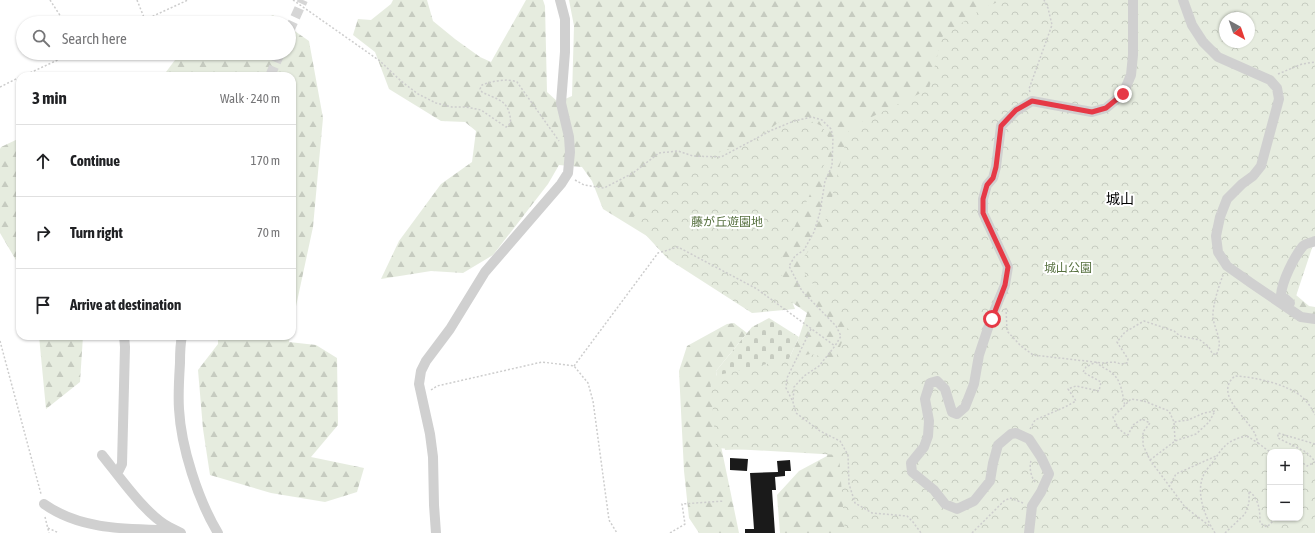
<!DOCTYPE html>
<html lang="en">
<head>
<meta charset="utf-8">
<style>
	body { margin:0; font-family:"Asap Condensed","Noto Sans JP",sans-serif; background:#f6f6f6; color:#202124 }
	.controls { position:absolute; right:12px; bottom:12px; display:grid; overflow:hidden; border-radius:8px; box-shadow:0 1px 3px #0004 }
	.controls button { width:36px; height:36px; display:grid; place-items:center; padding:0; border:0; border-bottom:1px solid #e0e0e0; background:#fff; color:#202124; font:20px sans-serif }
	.compass { position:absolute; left:1219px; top:12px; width:36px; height:36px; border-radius:50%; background:#fff; box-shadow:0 1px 3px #0004; rotate:140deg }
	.stop { position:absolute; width:12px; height:12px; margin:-9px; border:3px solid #e63946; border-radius:50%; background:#fff }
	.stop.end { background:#e63946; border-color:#fff; box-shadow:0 1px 4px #0008 }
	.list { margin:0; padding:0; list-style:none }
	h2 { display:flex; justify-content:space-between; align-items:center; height:52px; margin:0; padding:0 16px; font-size:17px }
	h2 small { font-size:13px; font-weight:400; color:#757577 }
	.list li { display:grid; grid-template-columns:26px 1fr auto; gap:12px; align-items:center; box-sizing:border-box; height:72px; padding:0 16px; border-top:1px solid #e0e0e0 }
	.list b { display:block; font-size:15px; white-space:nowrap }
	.list em { font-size:13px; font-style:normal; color:#757577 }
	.icon { flex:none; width:22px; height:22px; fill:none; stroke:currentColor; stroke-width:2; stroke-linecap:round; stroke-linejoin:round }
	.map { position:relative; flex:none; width:1315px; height:533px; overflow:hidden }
	.search { position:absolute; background:#fff; box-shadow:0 1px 3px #0004; left:16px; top:16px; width:280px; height:44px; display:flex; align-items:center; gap:10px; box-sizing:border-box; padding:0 14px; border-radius:22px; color:#757577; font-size:15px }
	.panel { position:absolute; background:#fff; box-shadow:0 1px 3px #0004; left:16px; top:72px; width:280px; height:268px; border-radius:12px }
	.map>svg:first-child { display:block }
</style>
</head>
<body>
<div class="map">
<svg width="1315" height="533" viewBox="0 0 1315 533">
	<defs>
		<pattern id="forest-firs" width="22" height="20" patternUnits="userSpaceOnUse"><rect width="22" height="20" fill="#e6ecdf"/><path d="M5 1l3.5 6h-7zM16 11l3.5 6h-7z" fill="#c6cbc0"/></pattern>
		<pattern id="cemetery-stones" width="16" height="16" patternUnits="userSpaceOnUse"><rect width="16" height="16" fill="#e6ecdf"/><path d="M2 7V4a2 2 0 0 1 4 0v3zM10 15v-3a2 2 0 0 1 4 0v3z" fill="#c6cbc0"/></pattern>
		<pattern id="park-crowns" width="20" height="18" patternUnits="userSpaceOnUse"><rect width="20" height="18" fill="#e6ecdf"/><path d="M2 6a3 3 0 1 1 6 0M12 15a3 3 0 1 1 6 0" fill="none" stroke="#c6cbc0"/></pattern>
	</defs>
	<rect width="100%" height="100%" fill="#fff"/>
	<!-- forest -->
	<path fill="url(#forest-firs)" fill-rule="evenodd" d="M393,0H427L433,21L455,39L480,57L491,62L526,0H543L545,6L547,92L558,102L572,96L574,26L569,0H1315L1300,281L1296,295L1309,306L1315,307V533H780L777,495L799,471L827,456L826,450L782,374L799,337L807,313L767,285L655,241L603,209L592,181L582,167L559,165L548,184L493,255L463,273L431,271L381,279L399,241L441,184L472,162L476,131L465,122L441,121L389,89L375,52L353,35L358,19L371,20L391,4ZM1225,18H1249V42H1225ZM1270,452H1300V518H1270Z
		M273,15L284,23H256Z
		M289,27L309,41L323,118L313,227L292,325V76H163L175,60L190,53H289Z
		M20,138V267L0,233V149L1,147Z
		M734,323L747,333L716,371L721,446L739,533H699L689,518L684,471L679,371L687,346L727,324Z
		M39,336H83L80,382L46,409Z
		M218,336H290L289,342L316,345L337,358L338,425L311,457L364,468L357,492L325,502L271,493L210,475L203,429L198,370L218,344Z"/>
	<!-- cemetery -->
	<path fill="url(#cemetery-stones)" d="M769,318L799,337L782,374L774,448L725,450L716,371L752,327Z"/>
	<!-- park -->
	<path fill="url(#park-crowns)" fill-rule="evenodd" d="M1003,0H1315V239L1289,317L1315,324V533H845L839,455L716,448L710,377L810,354L835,359L849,325L806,276L800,261L820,238L832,197L849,128L929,89L942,37L983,8ZM1225,18H1249V42H1225ZM1270,452H1300V518H1270Z
		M799,116L822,126L833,146L782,253L780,270L795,309L752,313L668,259L631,219L709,156L756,139L782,120Z"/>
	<!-- building -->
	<path fill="#1a1a1a" d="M730,458L748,459L747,471L730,470Z
		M790,460L791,471H785V476L775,477L776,490H772L775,533H745V529H754L750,473L778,472L777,461Z"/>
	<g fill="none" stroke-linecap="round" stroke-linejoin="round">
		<!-- minor-tunnel -->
		<path stroke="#d6d6d6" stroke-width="10" stroke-dasharray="10 5" stroke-linecap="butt" d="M289,31L303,0
			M270,76L280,53"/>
		<!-- path -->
		<path stroke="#cdcdcd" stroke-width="1.5" stroke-dasharray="2 2" stroke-linecap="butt" d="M50,0L65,23
			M137,0L145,20
			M293,0L380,61L401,81L418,94L436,103L452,107H466L481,110L506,127C511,124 511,121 510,116C507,99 495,99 482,92L480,89L482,85C492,81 508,78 517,82L559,141
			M138,23L188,0
			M1278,74L1302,64L1315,62
			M23,76L73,53
			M0,87L20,77
			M1030,92L1029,89L1052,25L1048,8L1044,0
			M575,180L584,185L604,188L633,173L659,153L678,151L693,156L721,157L772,130L794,121L812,117L822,120L831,129L833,137L832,166L825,181L820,212L814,232L804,250L795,256L789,266L802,291L836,326L841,336L835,346L819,366L804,376L794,387L793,402L796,413L820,431L840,441L848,455L849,484L855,503L872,513L907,516L913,522L921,533
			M1006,308L1007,331L1020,345L1033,355L1103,363L1114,362L1121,364L1127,363L1128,359L1117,342L1125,332L1144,321L1174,331L1180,336L1200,340L1209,347L1212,353L1216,355C1224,342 1215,331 1213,318C1212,306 1219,286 1223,275
			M0,341L41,494
			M1096,362C1101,367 1107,369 1112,373C1122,381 1122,394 1125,406
			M574,366L658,253L678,247L757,289L835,346
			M431,390L437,386L542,362L574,366L588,383L593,401L609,520L617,533
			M792,400L786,388L787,378L811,329
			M1030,429L1035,420L1065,407L1076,401L1068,389L1076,386L1099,391L1101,382L1083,372L1086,367L1096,362
			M1247,436L1258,443C1257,440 1256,436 1255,434C1247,417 1213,394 1235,376C1255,377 1287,384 1302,397C1308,402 1312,409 1315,415
			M1175,441L1174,422L1169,411L1144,401L1131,399L1113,417C1117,426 1119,431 1128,435L1133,425L1142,419L1150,423L1143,432V445L1150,460L1185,507L1211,527
			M1258,443L1270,452
			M1315,444L1278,433V438L1306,452L1315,461
			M1272,452L1281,451L1288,452
			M1150,460L1175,441L1196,434L1209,422L1215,411L1204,413L1188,420L1174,422
			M1031,461C1029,467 1031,477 1035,482
			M1300,461L1307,466L1315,462
			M1169,487L1176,474L1216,456
			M45,517L49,533
			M48,528L59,533
			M670,533L685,524L682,504L724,501
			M972,533L1004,501L1010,498L1023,503
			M1215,533C1205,517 1195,492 1204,474C1207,469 1211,464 1215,459C1224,445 1229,440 1246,436
			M1225,533L1245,514L1249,503V491C1259,499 1260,510 1260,523L1267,527L1276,518"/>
		<!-- minor -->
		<path stroke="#d0d0d0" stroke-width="10" d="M1183,0L1192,25L1203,42L1218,57L1270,80L1277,88L1279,99L1261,166L1253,176L1242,184L1227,199L1220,217L1216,236L1218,252L1227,266L1251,283L1301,317L1315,319
			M1290,303L1281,295C1282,281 1294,257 1303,246C1306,243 1311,243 1315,241
			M182,336C180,345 180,354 180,363C179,379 178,394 179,409C181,447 198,500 218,533
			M102,455C119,476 146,515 169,527
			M117,474L122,464L125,347L124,336
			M44,504C79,529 123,529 164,530L169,527L181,533
			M436,533L434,505L433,457L430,434L419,384L421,371L426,361L450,329L485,272L561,184L568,173L570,152L569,137L561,103L565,52V19L560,0
			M1029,533L1032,506L1041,492L1049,474L1041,457L1029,439L1016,433L1011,434L998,445L993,463L990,481L974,501L957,509L945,504L934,490L912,472L911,463L924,447L928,436L929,421L925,399L930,383L937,381L945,389L952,412L957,414L965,407L974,384L979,355L991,319L1005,285L1008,267L983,213V199L987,185L993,178L996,167L1001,126L1016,111L1032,101L1092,112L1106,108L1123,94L1131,75L1133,55V0"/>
	</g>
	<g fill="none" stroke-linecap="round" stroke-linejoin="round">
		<!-- route -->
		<path stroke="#e63946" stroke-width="5" d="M992,319L1005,285L1008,267L983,213V199L987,185L993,178L996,167L1001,126L1016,110L1032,101L1092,112L1106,108L1123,94"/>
	</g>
	<g text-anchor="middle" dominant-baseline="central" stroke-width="4" stroke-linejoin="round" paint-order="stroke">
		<!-- park labels -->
		<g font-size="12" fill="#56703f" stroke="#fff">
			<text x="727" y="222">藤が丘遊園地</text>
			<text x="1068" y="268">城山公園</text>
		</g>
		<!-- quarter labels -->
		<g font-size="14" fill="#000" stroke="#fff">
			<text x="1120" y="199">城山</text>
		</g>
	</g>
</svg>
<div class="controls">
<button>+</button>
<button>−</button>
</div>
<svg class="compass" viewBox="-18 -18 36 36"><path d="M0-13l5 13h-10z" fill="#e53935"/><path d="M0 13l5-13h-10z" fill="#757577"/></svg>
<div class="stop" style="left:992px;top:319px"></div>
<div class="stop end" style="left:1123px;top:94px"></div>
<div class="search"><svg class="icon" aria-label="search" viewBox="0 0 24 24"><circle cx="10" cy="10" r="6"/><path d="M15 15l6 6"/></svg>Search here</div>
<section class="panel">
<h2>3 min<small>Walk · 240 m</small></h2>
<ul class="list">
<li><svg class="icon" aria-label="ahead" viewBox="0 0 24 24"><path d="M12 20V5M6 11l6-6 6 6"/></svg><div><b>Continue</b></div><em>170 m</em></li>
<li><svg class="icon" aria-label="right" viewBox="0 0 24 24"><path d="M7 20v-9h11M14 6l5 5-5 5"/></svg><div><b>Turn right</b></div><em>70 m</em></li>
<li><svg class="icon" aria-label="arrive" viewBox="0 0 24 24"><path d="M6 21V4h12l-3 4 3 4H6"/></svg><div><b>Arrive at destination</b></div></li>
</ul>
</section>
</div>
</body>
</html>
